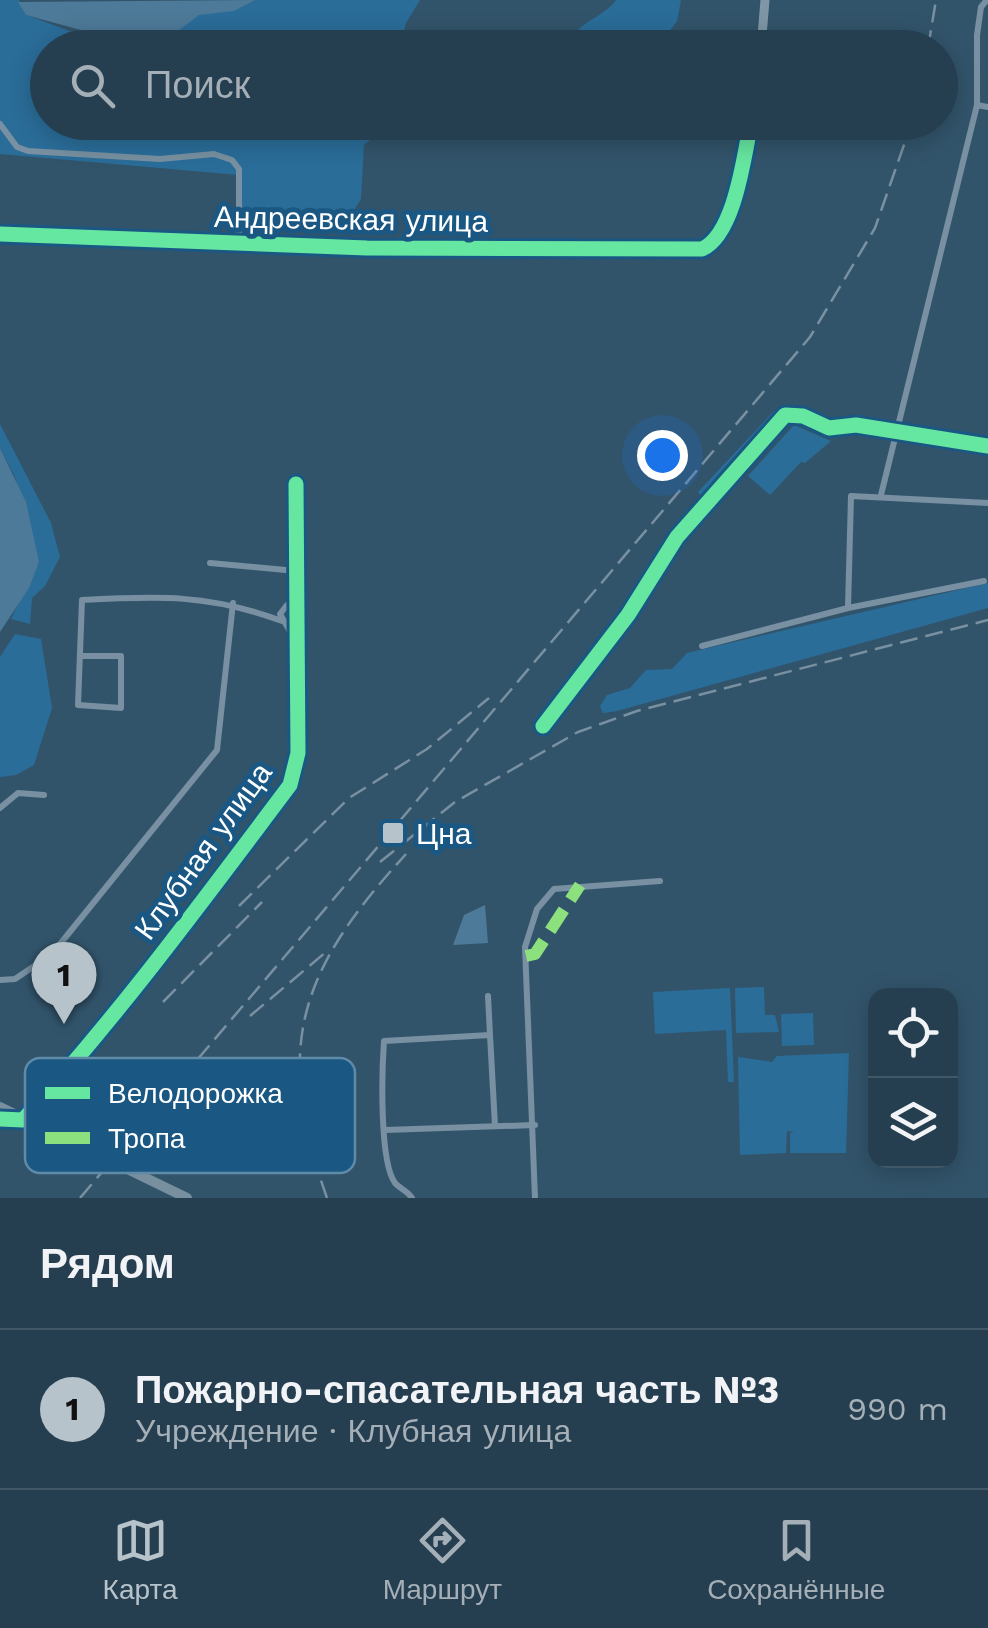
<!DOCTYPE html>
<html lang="ru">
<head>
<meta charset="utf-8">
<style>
	body { margin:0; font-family:"Work Sans",sans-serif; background:#324a5a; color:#f1f3f6 }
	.controls { position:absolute; right:30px; bottom:30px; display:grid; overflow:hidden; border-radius:20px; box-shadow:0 5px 25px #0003 }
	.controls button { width:90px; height:90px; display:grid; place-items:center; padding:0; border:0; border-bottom:2px solid #425867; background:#263f50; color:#f1f3f6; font:50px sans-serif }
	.you { position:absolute; left:662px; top:455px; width:35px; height:35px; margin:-25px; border:8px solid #fff; border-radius:50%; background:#1a73e8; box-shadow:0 0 0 15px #1a73e833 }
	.badge { display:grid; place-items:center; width:65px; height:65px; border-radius:50%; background:#b7c3cb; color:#111; font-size:32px; font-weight:700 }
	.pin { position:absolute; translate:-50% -82px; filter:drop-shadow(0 2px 5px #0008) }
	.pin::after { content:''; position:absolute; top:52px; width:35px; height:30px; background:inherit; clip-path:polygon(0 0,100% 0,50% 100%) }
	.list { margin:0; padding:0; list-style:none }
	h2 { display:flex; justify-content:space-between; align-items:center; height:130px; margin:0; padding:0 40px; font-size:42px }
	h2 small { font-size:32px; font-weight:400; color:#a4afb7 }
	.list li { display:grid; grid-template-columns:65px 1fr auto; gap:30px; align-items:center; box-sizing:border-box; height:160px; padding:0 40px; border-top:2px solid #425867 }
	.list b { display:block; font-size:38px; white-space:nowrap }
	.list p { margin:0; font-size:32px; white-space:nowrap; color:#a4afb7 }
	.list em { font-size:32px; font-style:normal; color:#a4afb7 }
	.icon { flex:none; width:55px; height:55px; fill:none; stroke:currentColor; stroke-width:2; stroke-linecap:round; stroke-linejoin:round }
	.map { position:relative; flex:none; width:988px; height:1198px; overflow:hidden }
	.search { position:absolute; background:#263f50; box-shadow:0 5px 25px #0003; left:30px; right:30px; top:30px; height:110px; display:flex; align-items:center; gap:25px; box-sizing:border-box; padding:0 35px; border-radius:55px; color:#a4afb7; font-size:38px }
	.sheet { height:290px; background:#263f50 }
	nav { display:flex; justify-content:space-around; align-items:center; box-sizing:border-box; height:140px; border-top:2px solid #425867; background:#263f50; font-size:28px; color:#a4afb7 }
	nav a { display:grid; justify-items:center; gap:5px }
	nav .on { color:#b7c3cb }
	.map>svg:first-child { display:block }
</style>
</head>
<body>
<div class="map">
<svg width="988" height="1198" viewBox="0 0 988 1198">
	<rect width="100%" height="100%" fill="#32546b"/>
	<!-- green -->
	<path fill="#2a6d99" d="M0,0H19L26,15C60,27 121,54 157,45C169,42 183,23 195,17C212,8 233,11 255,0H420L406,23L400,47L48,48V122L391,123L364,145L361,199L345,224L239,219V175L0,154Z
		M616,0H681L677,21L658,47H571C572,22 603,19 616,0Z
		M774,411L778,421L706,501L698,492Z
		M0,424L51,523L60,557L45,586L32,598L30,624L11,619L39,562L15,477L0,448Z
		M794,425L831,441L805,463L801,462L770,495L748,476Z
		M988,583V608L617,711L603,713L600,706L607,695L630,688L646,670L672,669L687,653Z
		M15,634L41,639L52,708L34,765L16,775L0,777V657Z
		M764,987L765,1015H775L779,1032L736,1033L735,988Z
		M730,988L734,1082H728L726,1030L655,1034L653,992Z
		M813,1013L814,1045L782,1046L781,1014Z
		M849,1053L846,1153H790V1133L794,1132L787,1131L786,1153L740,1155L738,1057L772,1062L777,1056Z"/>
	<!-- water -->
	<path fill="#4d7a98" d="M255,0L234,11L199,15L159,45L139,46L26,15L18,2Z
		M0,448L26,502L39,562L29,588L0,632Z
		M485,905L488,943L453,945L464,915Z"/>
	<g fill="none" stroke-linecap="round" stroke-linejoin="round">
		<!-- street -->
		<path stroke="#7890a1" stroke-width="6" d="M977,105L988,107
			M0,124L17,147L28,151L160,159L214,154L232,160L239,169V244
			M881,495L977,105V35L981,7L987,0
			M210,563L296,571
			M984,581L848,608L851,496L988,503
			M295,640L280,614L287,605L295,608
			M702,646L848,608
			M80,656H121V708L78,705L82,600C158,596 209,594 282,621
			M543,726L628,615L677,537L785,415L803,416L829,428L856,425L988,446
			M0,808L18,793L44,795
			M0,980L15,979L52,954L217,750L233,603
			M488,996L490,1035
			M0,1119L23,1120C119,1015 204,899 290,785L298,753L296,484
			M385,1130L535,1125
			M412,1198C407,1190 400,1189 395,1183C379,1161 382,1069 384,1041L490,1035L495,1126
			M535,1198L525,947L537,909L554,889L660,881"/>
		<!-- secondary -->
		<path stroke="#7e96a6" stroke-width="9" d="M761,48L765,0
			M0,234L367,248L702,249C735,234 744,156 751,122"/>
		<!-- primary -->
		<path stroke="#778f9e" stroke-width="10" d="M0,1107L187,1198"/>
		<!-- rail -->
		<path stroke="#7990a1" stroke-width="2.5" stroke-dasharray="18 8" stroke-linecap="butt" d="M928,48L936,0
			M380,862L455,802L578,732L637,711L988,620
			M239,906L349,798L427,749L489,698
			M163,1002L262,902
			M250,1016L326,952
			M80,1198L810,337L875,228L912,122
			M327,1198C273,1046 299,971 406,854"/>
		<!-- quiet -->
		<path stroke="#8de07e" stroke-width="12" stroke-dasharray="25 12" stroke-linecap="butt" d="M526,956L535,954L580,885"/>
		<defs>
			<path id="cycleway" d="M0,234L367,248L702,249C735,234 744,156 751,122
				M543,726L628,615L677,537L785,415L803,416L829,428L856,425L988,446
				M0,1119L23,1120C119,1015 204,899 290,785L298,753L296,484"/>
		</defs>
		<!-- cycleway casing -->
		<use href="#cycleway" stroke="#1a5883" stroke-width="21"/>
		<!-- cycleway -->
		<use href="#cycleway" stroke="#66e7a1" stroke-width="15"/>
	</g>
	<!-- markers -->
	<rect fill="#b7c3cb" stroke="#1a5883" stroke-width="4" x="381" y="821" width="24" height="24" rx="5"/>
	<g text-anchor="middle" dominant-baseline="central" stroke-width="10" stroke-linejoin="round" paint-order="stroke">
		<!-- street labels -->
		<g font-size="30" fill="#fff" stroke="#1a5883">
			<text transform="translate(351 219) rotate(1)">Андреевская улица</text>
			<text transform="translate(203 851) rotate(-54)">Клубная улица</text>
		</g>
		<!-- poi labels -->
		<g font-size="30" fill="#fff" stroke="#1a5883" text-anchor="start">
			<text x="416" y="833">Цна</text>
		</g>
	</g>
	<!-- legend -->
	<rect x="25" y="1058" width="330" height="115" rx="15" fill="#1a5883" stroke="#5f8aa8" stroke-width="2.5"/>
	<rect x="45" y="1087" width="45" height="12" fill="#66e7a1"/>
	<rect x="45" y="1132" width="45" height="12" fill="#8de07e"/>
	<g font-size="28" fill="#fff">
		<text x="108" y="1103">Велодорожка</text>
		<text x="108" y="1148">Тропа</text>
	</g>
</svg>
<div class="controls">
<button><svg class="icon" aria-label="locate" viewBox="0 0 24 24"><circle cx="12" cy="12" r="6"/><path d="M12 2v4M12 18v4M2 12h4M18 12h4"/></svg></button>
<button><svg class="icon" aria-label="layers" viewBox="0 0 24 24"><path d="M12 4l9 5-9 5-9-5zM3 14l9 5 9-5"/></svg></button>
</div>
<div class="you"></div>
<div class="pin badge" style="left:64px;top:1024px">1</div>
<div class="search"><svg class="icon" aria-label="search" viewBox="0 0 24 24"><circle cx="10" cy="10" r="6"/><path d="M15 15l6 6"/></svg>Поиск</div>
</div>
<section class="sheet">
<h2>Рядом<small></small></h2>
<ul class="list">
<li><span class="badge">1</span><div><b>Пожарно-спасательная часть №3</b><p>Учреждение · Клубная улица</p></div><em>990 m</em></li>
</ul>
</section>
<nav>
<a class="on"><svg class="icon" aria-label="map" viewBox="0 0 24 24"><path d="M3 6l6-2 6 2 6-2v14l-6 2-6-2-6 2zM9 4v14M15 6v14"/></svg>Карта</a>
<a><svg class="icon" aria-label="directions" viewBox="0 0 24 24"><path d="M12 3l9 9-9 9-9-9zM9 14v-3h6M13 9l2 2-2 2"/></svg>Маршрут</a>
<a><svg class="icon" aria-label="saved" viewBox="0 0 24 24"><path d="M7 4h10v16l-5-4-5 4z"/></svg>Сохранённые</a>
</nav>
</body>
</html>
